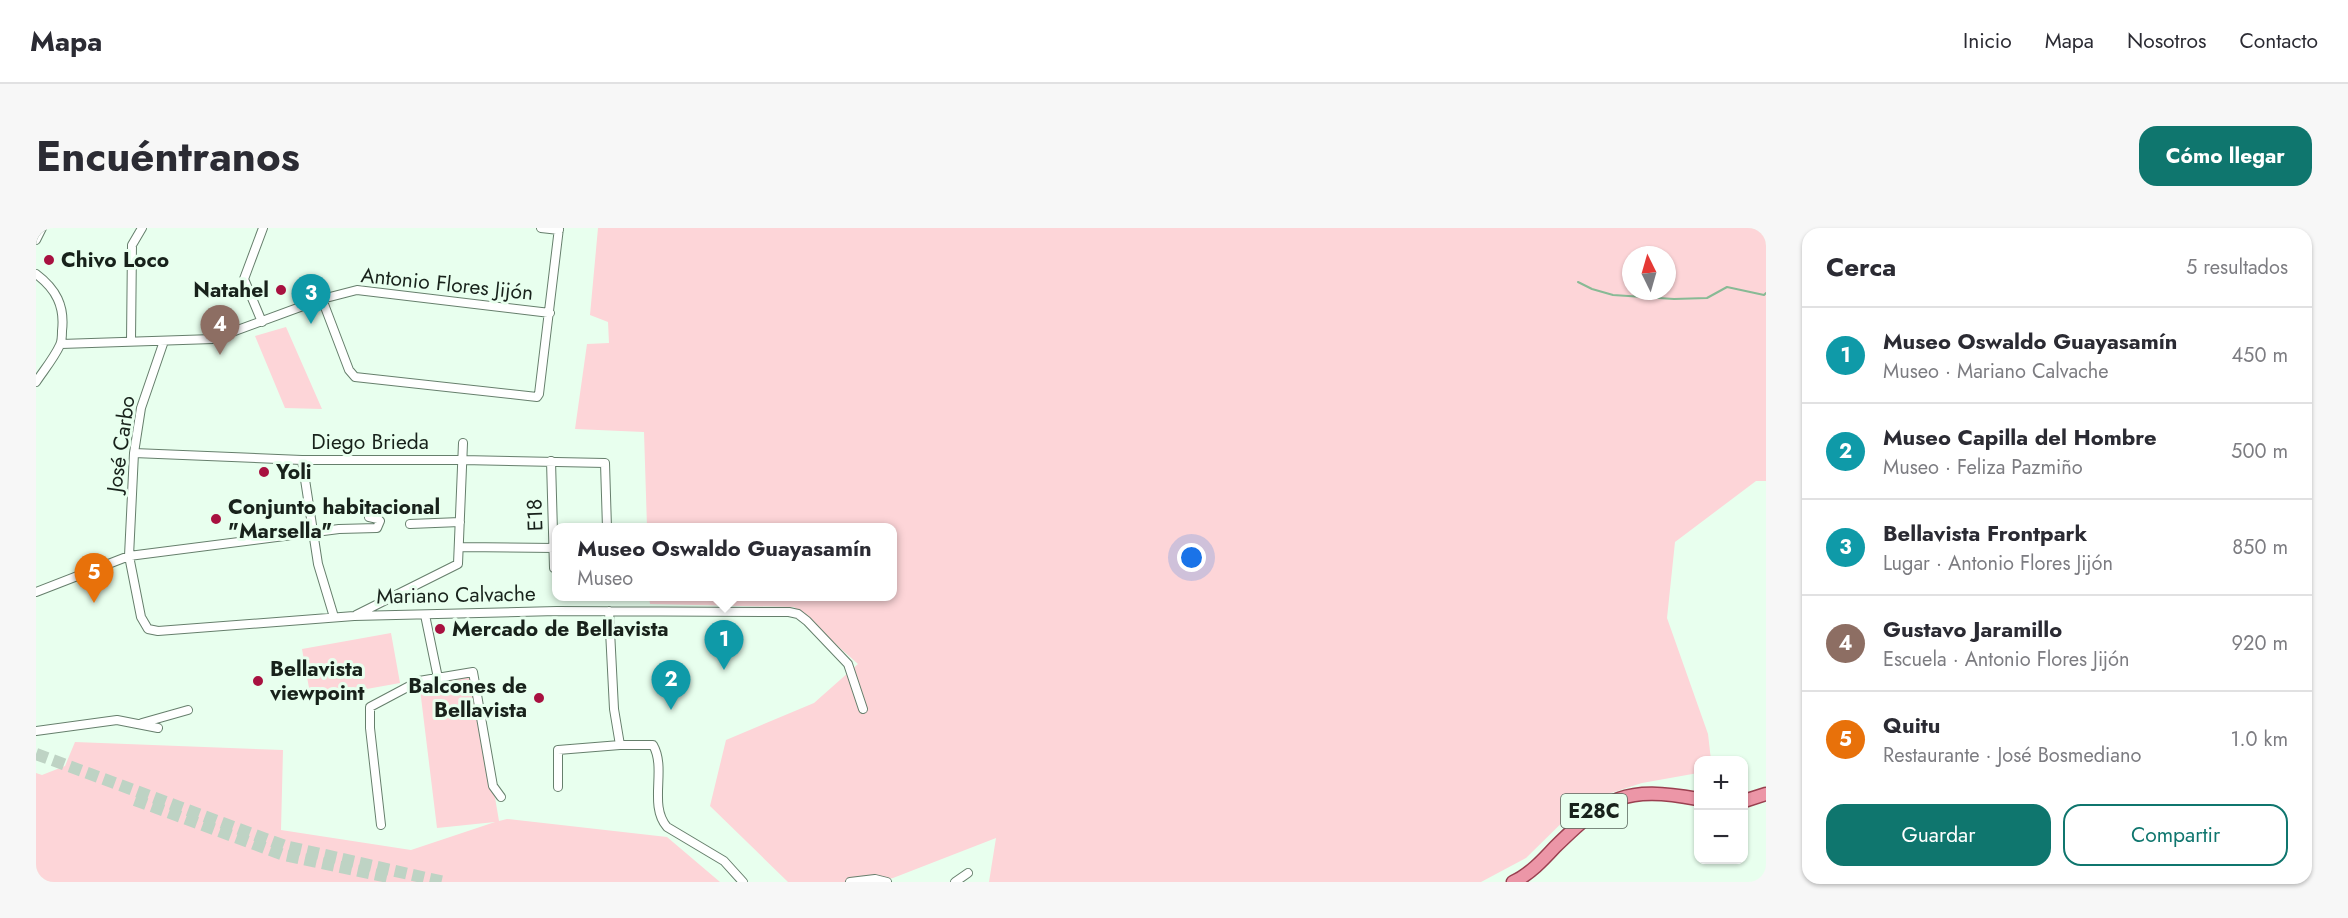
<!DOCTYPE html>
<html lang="es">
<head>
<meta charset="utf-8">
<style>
	body { margin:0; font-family:Jost,sans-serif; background:#f7f7f7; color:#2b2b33 }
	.controls { position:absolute; right:18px; bottom:18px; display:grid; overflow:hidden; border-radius:12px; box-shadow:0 2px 4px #0004 }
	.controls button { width:54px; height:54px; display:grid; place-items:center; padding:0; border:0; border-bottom:2px solid #e1e1e2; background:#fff; color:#2b2b33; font:30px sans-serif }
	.compass { position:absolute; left:1586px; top:18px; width:54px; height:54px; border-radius:50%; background:#fff; box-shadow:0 2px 4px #0004; rotate:355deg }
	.you { position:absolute; left:1156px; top:330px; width:21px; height:21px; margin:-15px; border:4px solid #fff; border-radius:50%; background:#1a73e8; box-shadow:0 0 0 9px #1a73e833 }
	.badge { display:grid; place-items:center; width:39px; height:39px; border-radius:50%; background:#0f766e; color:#fff; font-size:20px; font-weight:700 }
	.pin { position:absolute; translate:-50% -50px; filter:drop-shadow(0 2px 3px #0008) }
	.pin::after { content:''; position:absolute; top:32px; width:21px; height:18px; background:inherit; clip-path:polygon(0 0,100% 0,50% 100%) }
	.popup { position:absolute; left:516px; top:295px; width:345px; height:78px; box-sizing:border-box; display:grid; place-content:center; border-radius:12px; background:#fff; filter:drop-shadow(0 2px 4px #0005); font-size:20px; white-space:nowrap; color:#7c7c81 }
	.popup b { font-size:22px; color:#2b2b33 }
	.popup::after { content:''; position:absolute; left:50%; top:100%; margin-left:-12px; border:12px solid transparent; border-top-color:#fff }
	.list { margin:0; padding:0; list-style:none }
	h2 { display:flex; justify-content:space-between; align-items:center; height:78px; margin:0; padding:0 24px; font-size:26px }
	h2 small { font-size:20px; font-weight:400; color:#7c7c81 }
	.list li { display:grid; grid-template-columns:39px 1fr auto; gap:18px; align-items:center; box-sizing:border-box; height:96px; padding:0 24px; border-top:2px solid #e1e1e2 }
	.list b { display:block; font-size:22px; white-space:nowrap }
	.list p { margin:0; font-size:20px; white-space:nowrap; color:#7c7c81 }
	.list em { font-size:20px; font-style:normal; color:#7c7c81 }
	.actions { display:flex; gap:12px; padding:18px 24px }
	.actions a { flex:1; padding:14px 0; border:2px solid #0f766e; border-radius:18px; text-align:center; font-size:21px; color:#0f766e }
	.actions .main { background:#0f766e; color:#fff }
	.map { position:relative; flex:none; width:1730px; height:654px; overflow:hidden; border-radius:18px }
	header { display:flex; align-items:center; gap:36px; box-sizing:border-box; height:84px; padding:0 30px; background:#fff; border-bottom:2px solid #e1e1e2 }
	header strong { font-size:28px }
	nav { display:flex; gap:33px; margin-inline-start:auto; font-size:21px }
	.intro { display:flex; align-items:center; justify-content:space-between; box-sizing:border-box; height:144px; padding:0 36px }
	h1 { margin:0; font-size:42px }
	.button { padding:15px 27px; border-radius:18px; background:#0f766e; color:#fff; font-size:21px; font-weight:700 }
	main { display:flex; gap:36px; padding:0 36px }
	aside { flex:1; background:#fff; border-radius:18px; box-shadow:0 2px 4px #0004 }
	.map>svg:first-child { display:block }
</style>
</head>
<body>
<header>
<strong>Mapa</strong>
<nav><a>Inicio</a><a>Mapa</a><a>Nosotros</a><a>Contacto</a></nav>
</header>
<div class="intro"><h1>Encuéntranos</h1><a class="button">Cómo llegar</a></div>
<main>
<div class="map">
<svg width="1730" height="654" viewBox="0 0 1730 654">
	<rect width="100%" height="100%" fill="#e8ffee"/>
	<!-- green -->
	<path fill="#fdd5d8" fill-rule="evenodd" d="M562,0H1730V253H1720L1639,314L1631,390L1672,506L1675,532H1662V545L1606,555L1547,574L1490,630L1445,654H953L960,610L857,650L835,654H752L674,578L690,512L778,475L822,436L758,379L614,376L613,369L856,368V300L611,299L608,204L539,201L551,116L573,115L572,94L554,87ZM1595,27H1631V63H1595Z
		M250,99L286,181L249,180L219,108Z
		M355,405L364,455L275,471L266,421Z
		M438,446L463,593L471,591L631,609L684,654H0V545L6,547L29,538L39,514L247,522L245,602L375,622L459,594L401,600L383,453Z"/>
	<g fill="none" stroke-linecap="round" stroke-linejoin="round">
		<!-- stream -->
		<path stroke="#88ba95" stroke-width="2" d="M1542,54L1556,61L1577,67L1638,71L1671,70L1691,59L1728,67L1730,65"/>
		<!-- primary-tunnel -->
		<path stroke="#bed3c4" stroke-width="12" stroke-dasharray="12 6" stroke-linecap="butt" d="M0,526L249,618L408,654
			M99,572L248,627L352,649"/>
		<defs>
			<path id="street" d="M505,0L523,2
				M0,12L6,0
				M0,46C20,61 29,78 26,103C26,108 26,113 24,117C18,130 8,142 0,154
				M286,71L313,142L319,149L501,169L503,166L523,0
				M226,94L208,51L227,0
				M95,113L96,17L106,0
				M128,113L105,180L98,225L93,328L105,389L112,401L122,403L318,388L521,383L753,384L762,386L771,393L812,436L827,481
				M25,116L177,111L286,71L321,62L514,85
				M98,225L266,232H426L569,235L571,300
				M266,232L282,336L298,389
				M515,233L518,340
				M374,296L424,294
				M424,319L520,320
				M0,364L93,328L303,301L341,300L344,293L342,291L333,289
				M573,383L578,481L584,517
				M320,387L422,336L427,215
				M389,387L402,450
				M106,495L152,482
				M0,503L81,492L122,500
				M522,559V522L584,517H617C631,541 612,577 631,599L688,633L707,654
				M345,597L334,500V479L383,453L437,444L457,558L465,569
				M814,654L839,651L851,654
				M919,654L932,645"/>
			<path id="primary" d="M1708,573L1730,566
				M1477,654C1493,647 1507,632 1519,619C1571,568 1589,558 1662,571"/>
		</defs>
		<!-- street casing -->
		<use href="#street" stroke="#667f6c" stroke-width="10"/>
		<!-- primary casing -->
		<use href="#primary" stroke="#9a4050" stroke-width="15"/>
		<!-- street -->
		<use href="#street" stroke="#fff" stroke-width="8"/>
		<!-- primary -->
		<use href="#primary" stroke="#ec96a7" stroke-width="12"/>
	</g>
	<!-- markers -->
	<g fill="#a81140" stroke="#e8ffee" stroke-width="2">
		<circle cx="13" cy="32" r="6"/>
		<circle cx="245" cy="62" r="6"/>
		<circle cx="228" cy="244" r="6"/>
		<circle cx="180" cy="291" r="6"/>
		<circle cx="404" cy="401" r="6"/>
		<circle cx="222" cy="453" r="6"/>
		<circle cx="503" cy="470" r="6"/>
	</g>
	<g text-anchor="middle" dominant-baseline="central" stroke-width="6" stroke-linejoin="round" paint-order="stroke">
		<!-- shield labels -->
		<rect fill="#e8ffee" stroke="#56645a" stroke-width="1.5" x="1525" y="566" width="66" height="34" rx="4.5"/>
		<g font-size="20" font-weight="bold" fill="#18221b">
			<text x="1558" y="583">E28C</text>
		</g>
		<!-- poi labels -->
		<g font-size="21" font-weight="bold" fill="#18221b" stroke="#e8ffee" text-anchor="start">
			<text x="25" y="32">Chivo Loco</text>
			<text x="233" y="62" text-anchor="end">Natahel</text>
			<text x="240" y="244">Yoli</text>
			<text x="192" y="279">Conjunto habitacional<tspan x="192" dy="24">"Marsella"</tspan></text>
			<text x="416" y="401">Mercado de Bellavista</text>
			<text x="234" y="441">Bellavista<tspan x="234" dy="24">viewpoint</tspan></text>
			<text x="491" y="458" text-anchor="end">Balcones de<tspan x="491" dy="24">Bellavista</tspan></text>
		</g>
		<!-- street labels -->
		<g font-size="21" fill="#18221b" stroke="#e8ffee">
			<text transform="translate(411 56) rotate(6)">Antonio Flores Jijón</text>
			<text x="334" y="214">Diego Brieda</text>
			<text transform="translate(85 216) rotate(-82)">José Carbo</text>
			<text transform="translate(499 287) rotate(-92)">E18</text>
			<text transform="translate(420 367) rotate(-1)">Mariano Calvache</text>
		</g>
	</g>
</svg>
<div class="controls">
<button>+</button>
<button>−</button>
</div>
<svg class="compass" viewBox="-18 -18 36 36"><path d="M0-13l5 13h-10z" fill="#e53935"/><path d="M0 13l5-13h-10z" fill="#7c7c81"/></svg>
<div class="you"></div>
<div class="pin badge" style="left:688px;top:442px;background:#0f9aa8">1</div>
<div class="popup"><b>Museo Oswaldo Guayasamín</b>Museo</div>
<div class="pin badge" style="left:635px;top:482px;background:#0f9aa8">2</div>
<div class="pin badge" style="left:275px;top:96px;background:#0f9aa8">3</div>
<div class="pin badge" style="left:184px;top:127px;background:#8d6e63">4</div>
<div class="pin badge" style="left:58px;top:375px;background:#e8710a">5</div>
</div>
<aside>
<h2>Cerca<small>5 resultados</small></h2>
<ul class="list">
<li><span class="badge" style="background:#0f9aa8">1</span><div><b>Museo Oswaldo Guayasamín</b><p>Museo · Mariano Calvache</p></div><em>450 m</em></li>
<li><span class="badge" style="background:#0f9aa8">2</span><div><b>Museo Capilla del Hombre</b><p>Museo · Feliza Pazmiño</p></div><em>500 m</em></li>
<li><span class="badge" style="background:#0f9aa8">3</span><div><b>Bellavista Frontpark</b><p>Lugar · Antonio Flores Jijón</p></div><em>850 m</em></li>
<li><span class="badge" style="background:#8d6e63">4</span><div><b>Gustavo Jaramillo</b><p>Escuela · Antonio Flores Jijón</p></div><em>920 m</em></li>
<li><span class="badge" style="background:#e8710a">5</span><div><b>Quitu</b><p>Restaurante · José Bosmediano</p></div><em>1.0 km</em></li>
</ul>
<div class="actions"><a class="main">Guardar</a><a>Compartir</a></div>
</aside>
</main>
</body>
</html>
